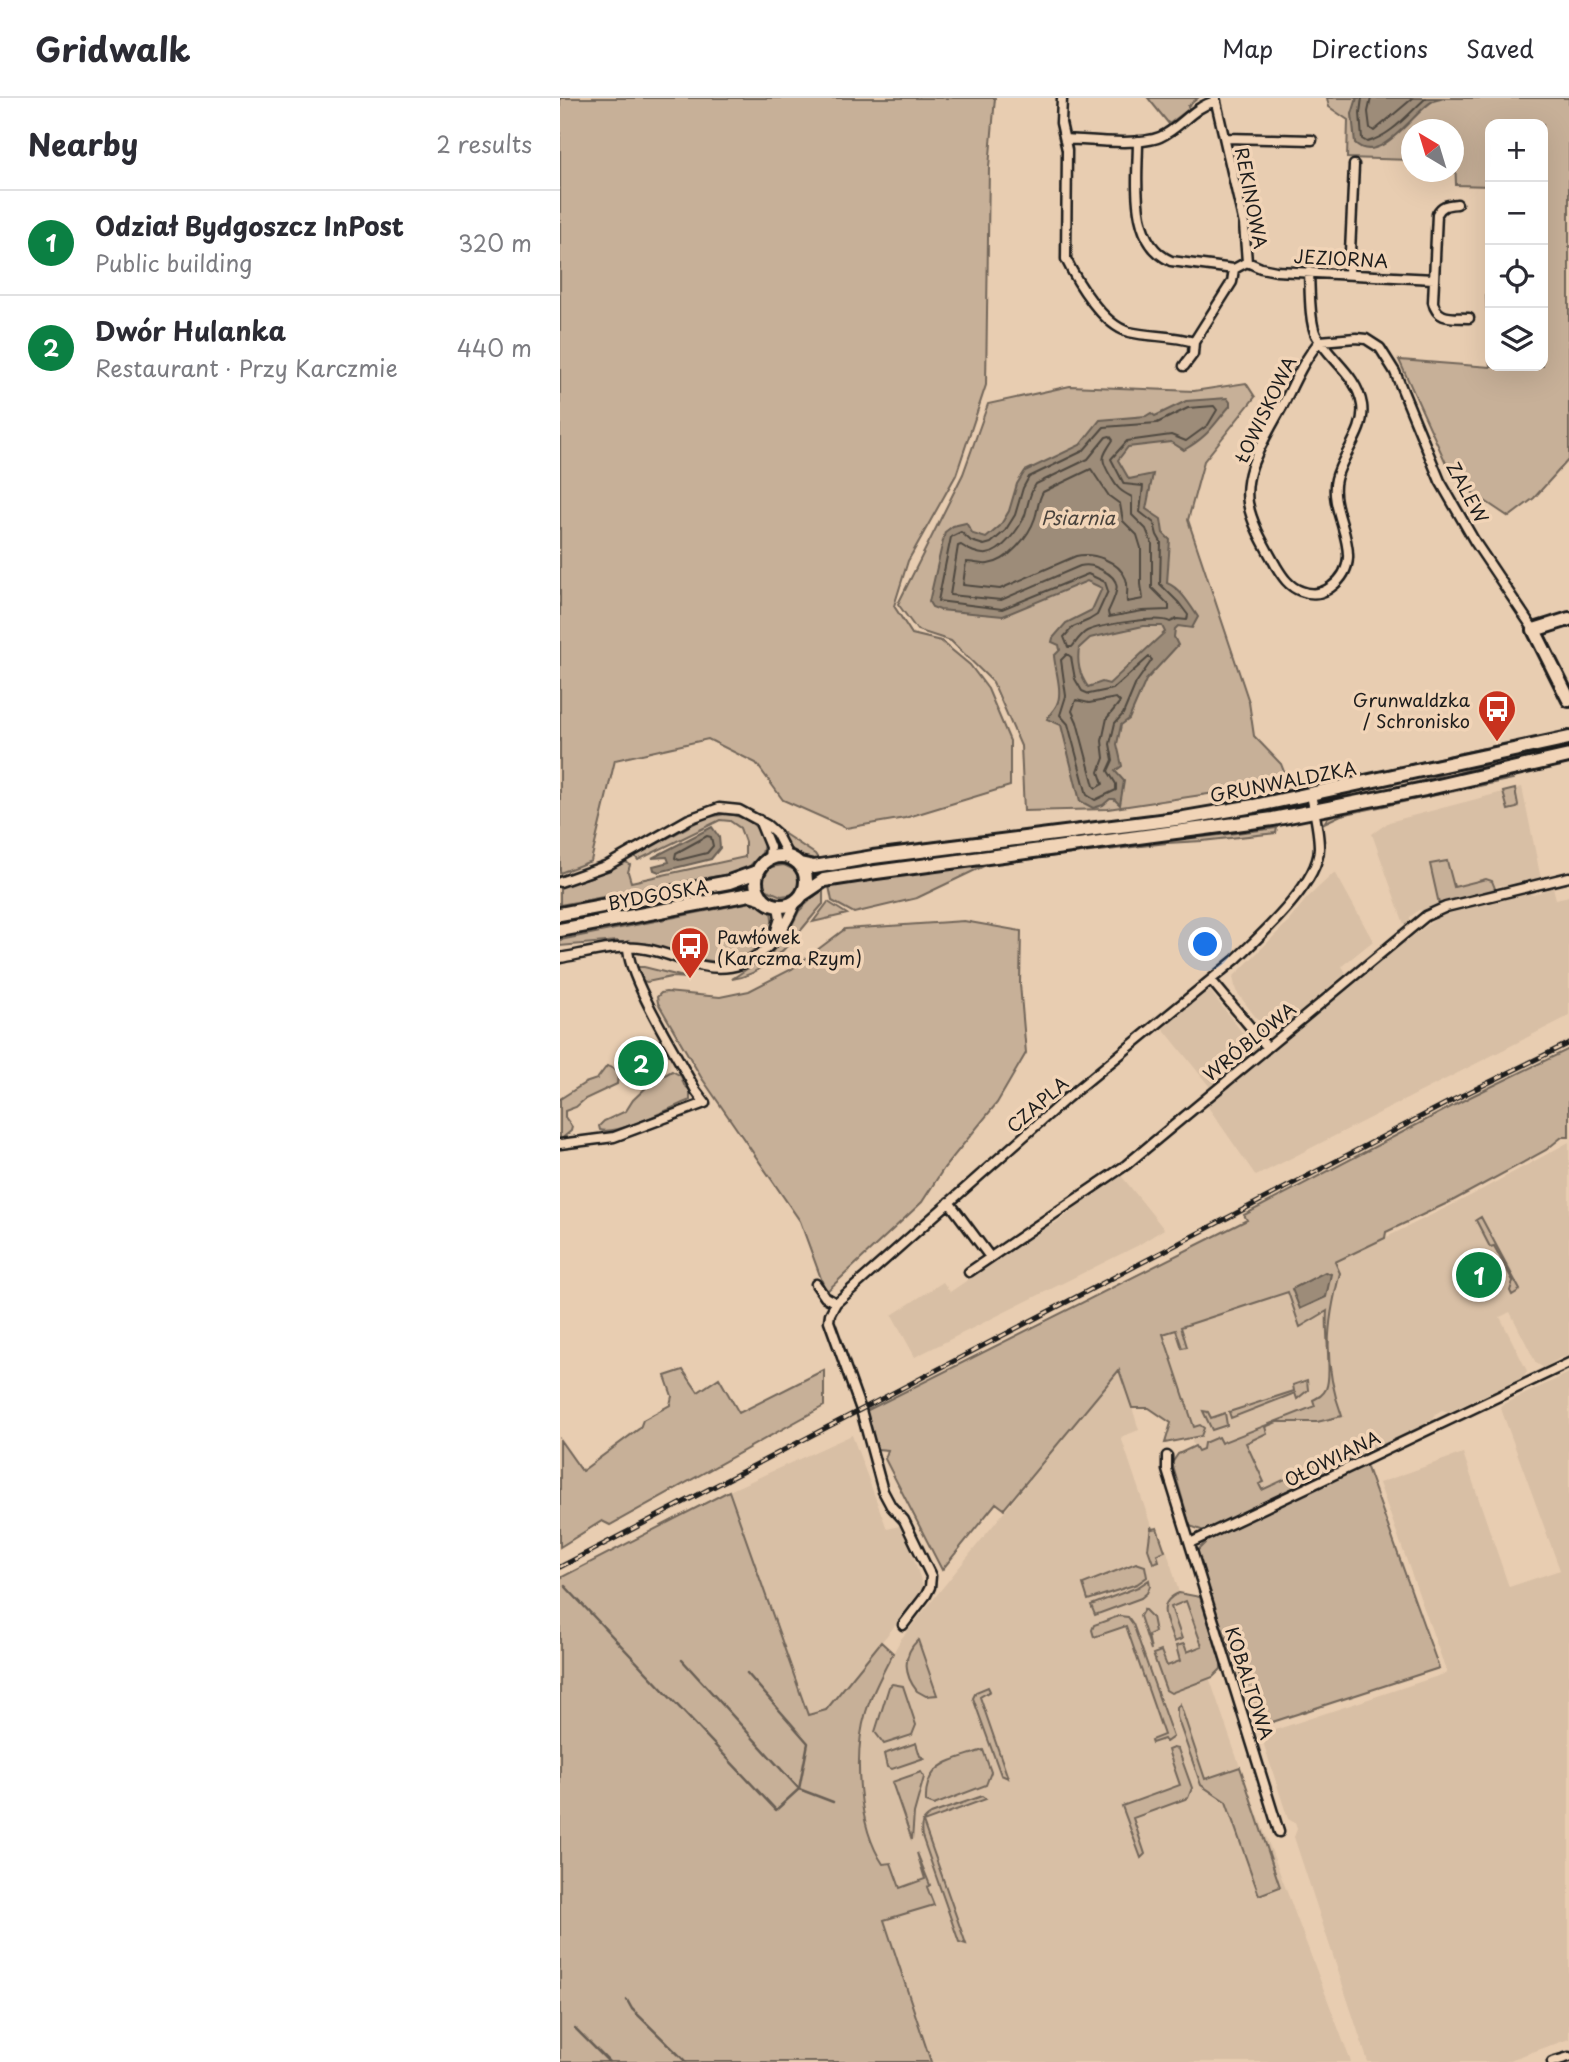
<!DOCTYPE html>
<html lang="en">
<head>
<meta charset="utf-8">
<style>
	body { margin:0; font-family:"Playpen Sans",sans-serif; background:#f2f2f3; color:#2b2b33 }
	.controls { position:absolute; right:21px; top:21px; display:grid; overflow:hidden; border-radius:14px; box-shadow:0 7px 28px #0002 }
	.controls button { width:63px; height:63px; display:grid; place-items:center; padding:0; border:0; border-bottom:2px solid #e1e1e2; background:#fff; color:#2b2b33; font:35px sans-serif }
	.compass { position:absolute; left:841px; top:21px; width:63px; height:63px; border-radius:50%; background:#fff; box-shadow:0 7px 28px #0002; rotate:322deg }
	.you { position:absolute; left:646px; top:847px; width:24px; height:24px; margin:-18px; border:5px solid #fff; border-radius:50%; background:#1a73e8; box-shadow:0 0 0 10px #1a73e833 }
	.badge { display:grid; place-items:center; width:46px; height:46px; border-radius:50%; background:#0b8043; color:#fff; font-size:23px; font-weight:700 }
	.pin { position:absolute; translate:-50% -50%; border:4px solid #fff; box-shadow:0 2px 7px #0006 }
	.list { margin:0; padding:0; list-style:none }
	h2 { display:flex; justify-content:space-between; align-items:center; height:91px; margin:0; padding:0 28px; font-size:30px }
	h2 small { font-size:23px; font-weight:400; color:#7c7c81 }
	.list li { display:grid; grid-template-columns:46px 1fr auto; gap:21px; align-items:center; box-sizing:border-box; height:105px; padding:0 28px; border-top:2px solid #e1e1e2 }
	.list b { display:block; font-size:26px; white-space:nowrap }
	.list p { margin:0; font-size:23px; white-space:nowrap; color:#7c7c81 }
	.list em { font-size:23px; font-style:normal; color:#7c7c81 }
	.icon { flex:none; width:38px; height:38px; fill:none; stroke:currentColor; stroke-width:2; stroke-linecap:round; stroke-linejoin:round }
	.map { position:relative; flex:none; width:1009px; height:1964px; overflow:hidden }
	header { display:flex; align-items:center; gap:42px; box-sizing:border-box; height:98px; padding:0 35px; background:#fff; border-bottom:2px solid #e1e1e2 }
	header strong { font-size:33px }
	nav { display:flex; gap:38px; margin-inline-start:auto; font-size:24px }
	main { display:flex }
	aside { flex:1; background:#fff }
	.map>svg:first-child { display:block }
</style>
</head>
<body>
<header>
<strong>Gridwalk</strong>
<nav><a>Map</a><a>Directions</a><a>Saved</a></nav>
</header>
<main>
<aside>
<h2>Nearby<small>2 results</small></h2>
<ul class="list">
<li><span class="badge">1</span><div><b>Odział Bydgoszcz InPost</b><p>Public building</p></div><em>320 m</em></li>
<li><span class="badge">2</span><div><b>Dwór Hulanka</b><p>Restaurant · Przy Karczmie</p></div><em>440 m</em></li>
</ul>
</aside>
<div class="map">
<svg width="1009" height="1964" viewBox="0 0 1009 1964">
	<rect width="100%" height="100%" fill="#e8cdb1"/>
	<filter id="ink" filterUnits="userSpaceOnUse"><feTurbulence type="fractalNoise" baseFrequency=".0143" numOctaves="2"/><feDisplacementMap in="SourceGraphic" scale="14" xChannelSelector="R" yChannelSelector="G"/><feConvolveMatrix kernelMatrix="1 2 1 2 8 2 1 2 1" color-interpolation-filters="sRGB"/></filter>
	<g filter="url(#ink)">
		<!-- built -->
		<path fill="#d8bfa5" d="M962,689L981,781L947,790L942,787L935,789L936,793L879,806L864,813L859,812L850,819V825L845,829L812,736L829,724Z
			M775,774L813,843L782,868L786,875L741,913L718,931L703,929L676,893L673,879L728,824L746,801Z
			M993,789L996,801L1009,798V918L696,1078L646,1006L837,850L881,817L969,795L973,797Z
			M648,890L695,951L650,989L602,929Z
			M1009,1044V1258L1000,1260L984,1270L976,1265L950,1214L940,1219L967,1273L964,1279L889,1314L882,1312L875,1316L873,1323L644,1433L630,1428L612,1365L636,1356L578,1179L665,1132L721,1191L910,1098Z
			M559,1075L604,1131L577,1148L355,1259L332,1217L383,1184L390,1194L471,1139L470,1136L489,1123L493,1127L509,1115L506,1109Z
			M560,1271L579,1332L561,1339L592,1431L597,1430L605,1453H607L619,1495L636,1499L648,1576L680,1669L791,1964H371L335,1859L324,1822L296,1703L300,1695V1646L306,1614L321,1577L341,1541Z
			M1009,1275V1941L944,1964H808L734,1739L737,1731L735,1725L728,1721L704,1647L705,1643L700,1637L887,1575L819,1385L903,1355L949,1489L1000,1472L940,1308Z
			M292,1337L327,1431L343,1427L364,1492L266,1612L248,1617L169,1393Z"/>
		<!-- green -->
		<path fill="#c7b098" stroke="#72665a" stroke-width="2" d="M0,0H435L429,69L426,287L396,377L348,463L334,508L352,536L381,543L410,567L428,591L450,643V688L345,720L286,730L223,702L196,665L148,641L55,662L31,763L0,775Z
			M588,0H638L628,8L629,11L609,26Z
			M767,0H1009V361L974,400L949,419L913,395L890,374L839,262L930,269L926,197L930,178V268H983V26H930V88L896,87L894,32H852L851,62L787,60L788,22L769,9Z
			M686,285L695,299L644,363L628,422L689,604L694,638L721,666L728,684L548,711L464,713L461,648L433,584L391,543L357,532L338,506L403,376L428,306L510,288L634,293Z
			M1009,645L1006,649L911,671L863,686L763,705L858,684L913,667Z
			M924,650L911,657L803,677Z
			M946,678L952,681L781,717L764,725L768,719L780,714Z
			M794,679L793,681L720,697L722,692Z
			M955,691L958,707L957,710L948,712L943,694Z
			M713,709L714,715L583,732L584,731Z
			M165,716C184,718 197,725 205,743L202,755L185,773L0,807V788L31,779L66,764L70,767L68,774L71,784L185,759V744L180,730L170,723L160,722L78,762L75,758L144,720Z
			M214,729L255,756L259,762C236,763 225,746 214,729Z
			M717,730L716,735L642,743L607,745L428,766L357,800L294,815L272,803L269,788L304,781L610,740L643,739Z
			M887,763L894,789L926,781L932,783L936,793L879,806L870,766Z
			M224,767L241,775L242,783L235,796L221,798L205,791L203,781L210,769Z
			M186,787L188,790L0,827V821Z
			M263,790V806C238,834 212,876 172,881L212,854L228,835L239,813Z
			M196,803C205,806 212,811 212,821C213,830 207,839 201,845C169,882 128,854 90,847C79,845 68,845 58,845L57,843L0,848V842Z
			M268,804L287,816L253,824Z
			M404,823L461,833L460,886L466,955L437,1005L384,1070L362,1104L266,1194L240,1123L141,979L98,905L97,899L101,895L106,894L160,899L189,893L232,871L285,831Z
			M77,869H84L128,880L111,879L87,884L83,883Z
			M1009,951V1039H1002L986,1052L894,1102L826,1134L825,1140L775,1164L780,1175C766,1227 763,1267 782,1318L757,1324H717L705,1329L707,1335L686,1345L704,1384L699,1386L702,1392L785,1353L789,1363L644,1433L630,1428L612,1365L618,1356L635,1348L638,1353L643,1351L644,1345L658,1339L661,1345L755,1308L753,1302C759,1299 763,1297 766,1291C772,1278 765,1233 767,1213L740,1229L728,1194L621,1229L627,1249L622,1250L616,1232L603,1236L634,1329L640,1327L644,1330L641,1338L605,1345L611,1325L589,1310H572L559,1272L444,1411L436,1405L382,1472L325,1361L328,1352L317,1351L306,1313L687,1122L684,1117L908,1000Z
			M47,968L56,971L58,976L57,986L25,1001L16,1009L5,1013V1019L12,1029L11,1033L0,1042V1001L25,985L37,981Z
			M112,973L121,978L124,987L130,992V1002C110,1010 58,1038 40,1032L39,1028L44,1023L66,1013L73,1002L92,984Z
			M921,1119L960,1192L952,1197L950,1193L953,1183L934,1148L930,1149L916,1122Z
			M123,1272L138,1294L159,1280L179,1315L264,1272V1308L50,1427L42,1423L0,1449V1342L22,1373L80,1330L83,1322L110,1307L112,1298L105,1278Z
			M747,1282L748,1292L737,1301L735,1295L671,1320L669,1314L734,1293L733,1287Z
			M643,1313L648,1314L651,1320L665,1315L667,1327L652,1332Z
			M806,1367L879,1570L700,1628L642,1477L638,1464V1452L652,1438Z
			M169,1393L248,1617L266,1612L321,1544L333,1555C323,1574 312,1594 306,1614C293,1657 298,1729 323,1766L331,1765L340,1790L365,1781L357,1755L370,1787L367,1789L374,1807L324,1822L371,1964H0V1480Z
			M591,1428L592,1431L597,1430L605,1453L597,1456L599,1463L593,1465L588,1451Z
			M576,1465L585,1468L587,1479L577,1486L528,1502L523,1486Z
			M589,1482L590,1488L587,1495L581,1500L535,1517L531,1507L578,1489Z
			M619,1495L640,1499L661,1565V1571L653,1579L611,1595L606,1592L593,1556L601,1553L607,1568L620,1563L616,1548L624,1546L627,1554L642,1548L626,1503L611,1509L622,1541L614,1544C608,1525 594,1505 619,1495Z
			M584,1511L592,1519L595,1534L588,1537L591,1552L580,1518Z
			M559,1518L568,1519L573,1526L613,1639L606,1644L604,1641L592,1645L591,1642L604,1637L566,1528L534,1539L532,1532L534,1527Z
			M358,1542L377,1597L366,1598L357,1593C344,1577 342,1557 358,1542Z
			M332,1586L343,1588L356,1627L352,1637L324,1646L315,1634L329,1589Z
			M428,1589L430,1593L420,1599L448,1680L441,1677L413,1600L416,1594Z
			M620,1606L645,1681L680,1669L720,1789L699,1797L666,1704L641,1687L617,1619V1610Z
			M356,1645L360,1658L364,1660L332,1671L327,1669L324,1656Z
			M613,1650L618,1651L632,1690L628,1700L573,1720L585,1756L581,1760L562,1708L620,1687L608,1652Z
			M423,1652L431,1674L426,1687L374,1707L366,1704C364,1664 393,1663 423,1652Z
			M361,1674L364,1679L354,1715L352,1742L332,1684Z
			M422,1698L426,1701L363,1724L406,1846L399,1844L362,1738C360,1727 362,1721 371,1716Z"/>
		<!-- water -->
		<path fill="#9d8c79" stroke="#695f54" stroke-width="2" fill-rule="evenodd" d="M797,0H884C881,1 877,2 873,3C854,13 820,69 795,45L792,16Z
			M667,300L670,304V308C652,328 649,338 624,352L611,344L568,349L558,362L569,381L593,376L586,411L601,421L603,435L610,442L607,485C620,490 630,507 638,519L632,530L618,528L615,531L614,539L618,547L586,582L569,621L561,627L557,646L562,668L555,673L564,683L560,707L554,701H550L543,707L533,710L520,703L501,627L487,621C490,615 495,611 497,606C503,594 495,571 494,558L500,552L499,547L492,544L493,540L506,525L532,512L542,490L527,483L443,518L380,512L372,509L369,504L385,434L393,428L406,425L413,436L426,440L440,428L449,413L457,386L465,373L520,347L540,322L586,318L591,315L595,318L626,303ZM583,528H602L605,534L549,586L542,584L528,589C519,576 517,565 519,550L530,540Z
			M152,729L159,739L160,750L151,761L99,774L94,772L93,768L109,764L107,759L92,760Z
			M765,1174L771,1176L766,1199L740,1211L732,1191Z"/>
		<g fill="none" stroke-linecap="round" stroke-linejoin="round">
			<!-- shore -->
			<path stroke="#504941" stroke-width="2" d="M802,0L800,15L802,41L807,44C831,38 848,16 866,0
				M811,0L808,14L810,30L814,33L853,0
				M654,308L657,312L648,327L626,343L611,337L567,343L551,361L564,386L583,388L580,414L594,425L597,437L601,444L600,486L619,505L628,517L627,522L617,521L610,524C598,517 541,527 527,533C521,536 516,544 512,549H508L504,539L513,529L529,522L537,517L548,493L545,484L528,476L442,511L378,503L391,439L401,434L411,443L424,447L431,445L445,433L455,417L463,390L469,379L523,353L544,329L597,325L628,310Z
				M550,338L553,342C541,360 540,361 551,379C557,390 560,393 572,399V417L586,431L592,446V490L609,507V512L582,513L549,519L548,514C556,496 565,483 542,472C534,468 529,466 520,468L441,502L390,497L398,448L401,447C408,452 419,457 427,456C442,454 460,430 465,417C468,406 469,396 476,386L528,361L546,339Z
				M531,371L549,398L560,406L563,423L577,437L581,450V486L583,501L567,504C566,497 569,489 566,481C559,463 533,454 516,458L440,491L403,487L406,464C413,464 421,467 428,466C448,464 469,438 475,420C478,411 478,402 483,394Z
				M507,556L511,559L515,581L522,593L529,596L553,591L589,559L592,562L576,585L563,616L555,625L550,646L553,662L548,673L556,686V692L535,702L527,697L508,626L500,617L506,598L501,562Z
				M556,600L560,604L547,620L542,643L544,660L539,674L543,686L536,690L534,688L517,624L512,613L516,602L529,605Z
				M147,738L151,739L153,748L147,755L119,762L115,760L116,755Z"/>
			<!-- stream -->
			<path stroke="#695f54" stroke-width="2.5" d="M5,1488L216,1712L239,1691L273,1704
				M122,1562L239,1691
				M187,1575L248,1645L239,1691
				M67,1902L72,1911L126,1964
				M15,1930L49,1964"/>
			<defs>
				<path id="street" d="M502,0L501,25L507,52L506,161C517,184 543,227 569,234C590,239 613,237 634,244
					M655,0L684,126L687,164
					M665,40L752,42
					M505,41C529,42 579,48 600,39C621,30 632,9 656,3
					M578,43C578,80 568,144 611,163L674,171
					M897,106C887,107 882,107 877,116L873,204C877,223 893,219 909,220
					M687,164L701,170L716,173L874,181
					M749,174C750,191 749,223 756,237C770,262 797,277 802,307C806,333 782,356 776,381C767,417 811,460 771,489C762,496 751,497 741,493C729,489 722,478 716,468C705,448 692,427 688,405C686,393 688,380 692,368C700,347 712,327 723,307C734,285 744,261 760,243
					M789,176L794,67
					M760,243L796,240L806,241L820,250L835,274L880,383L915,444L974,532
					M624,268L633,256L634,244L672,184L674,171L687,164
					M199,722L210,749L209,761
					M0,784L48,767L129,721L159,710L179,712L207,727L216,735L228,758
					M214,839L220,820L218,808
					M0,860C28,855 58,846 86,851C106,854 124,864 143,868C191,878 220,844 236,804
					M651,882L707,949
					M0,1046L54,1039L145,1005L136,993C120,962 67,879 68,849
					M389,1104L430,1159
					M409,1174L566,1067L866,818L886,809L1009,779
					M256,1186L265,1199L276,1205
					M607,1358V1372L719,1734
					M630,1445L1009,1265
					M343,1527L366,1497L370,1489L371,1478L344,1422L331,1408L323,1393L301,1312L269,1223L270,1216L276,1205L507,1000L675,862C700,838 759,785 759,750C759,732 754,713 751,696
					M992,1964L1009,1959"/>
				<path id="secondary" d="M1009,521L974,532L1009,602"/>
				<path id="primary" d="M196 783a25 25 0 1 1 50 0a25 25 0 1 1-50 0Z
					M240,766L254,769L313,759L624,720L694,708L1009,640
					M243,796L264,782L316,774L713,721L865,691L1009,658
					M0,816L169,784L197,774
					M0,832L190,796L203,800"/>
			</defs>
			<!-- street casing -->
			<use href="#street" stroke="#1c1c1c" stroke-width="13"/>
			<!-- secondary casing -->
			<use href="#secondary" stroke="#1c1c1c" stroke-width="18"/>
			<!-- primary casing -->
			<use href="#primary" stroke="#1c1c1c" stroke-width="18"/>
			<!-- street -->
			<use href="#street" stroke="#f1d4b7" stroke-width="8"/>
			<!-- secondary -->
			<use href="#secondary" stroke="#f1d4b7" stroke-width="12"/>
			<!-- primary -->
			<use href="#primary" stroke="#f1d4b7" stroke-width="12"/>
			<defs>
				<path id="rail" d="M0,1469L887,1005L1009,945"/>
			</defs>
			<!-- rail casing -->
			<use href="#rail" stroke="#1c1c1c" stroke-width="5"/>
			<!-- rail -->
			<use href="#rail" stroke="#f1d4b7" stroke-width="2.5" stroke-dasharray="8" stroke-linecap="butt"/>
		</g>
	</g>
	<!-- icons -->
	<defs>
		<symbol id="bus-pin" viewBox="-11 -11 22 30"><path d="M0 17L-7.5 6A9.5 9.5 0 1 1 7.5 6Z" fill="#c8321e" stroke="#f1d4b7"/><path d="M-5-6H5V4H4V6H2V4H-2V6H-4V4H-5ZM-3.5-4V0h7V-4ZM-3.5 1.2v1.5H-2V1.2ZM2 1.2v1.5H3.5V1.2Z" fill="#fff"/></symbol>
	</defs>
	<g fill-rule="evenodd">
		<use href="#bus-pin" x="915" y="589" width="44" height="60"/>
		<use href="#bus-pin" x="108" y="826" width="44" height="60"/>
	</g>
	<g text-anchor="middle" dominant-baseline="central" stroke-width="7" stroke-linejoin="round" paint-order="stroke">
		<!-- street labels -->
		<g font-size="18" fill="#1c1c1c" stroke="#f1d4b7">
			<text transform="translate(692 100) rotate(79)">REKINOWA</text>
			<text transform="translate(781 160) rotate(3)">JEZIORNA</text>
			<text transform="translate(705 311) rotate(-64)">ŁOWISKOWA</text>
			<text transform="translate(908 394) rotate(62)">ZALEW</text>
			<text transform="translate(723 683) rotate(-11)">GRUNWALDZKA</text>
			<text transform="translate(98 796) rotate(-10)">BYDGOSKA</text>
			<text transform="translate(689 943) rotate(-39)">WRÓBLOWA</text>
			<text transform="translate(477 1006) rotate(-41)">CZAPLA</text>
			<text transform="translate(772 1360) rotate(-26)">OŁOWIANA</text>
			<text transform="translate(690 1585) rotate(72)">KOBALTOWA</text>
		</g>
		<!-- poi labels -->
		<g font-size="18" fill="#1c1c1c" stroke="#f1d4b7" text-anchor="end">
			<text x="910" y="601">Grunwaldzka<tspan x="910" dy="21">/ Schronisko</tspan></text>
			<text x="157" y="838" text-anchor="start">Pawłówek<tspan x="157" dy="21">(Karczma Rzym)</tspan></text>
		</g>
		<!-- water labels -->
		<g font-size="19" font-style="italic" fill="#49433d" stroke="#f1d4b7">
			<text x="518" y="419">Psiarnia</text>
		</g>
	</g>
</svg>
<div class="controls">
<button>+</button>
<button>−</button>
<button><svg class="icon" aria-label="locate" viewBox="0 0 24 24"><circle cx="12" cy="12" r="6"/><path d="M12 2v4M12 18v4M2 12h4M18 12h4"/></svg></button>
<button><svg class="icon" aria-label="layers" viewBox="0 0 24 24"><path d="M12 4l9 5-9 5-9-5zM3 14l9 5 9-5"/></svg></button>
</div>
<svg class="compass" viewBox="-18 -18 36 36"><path d="M0-13l5 13h-10z" fill="#e53935"/><path d="M0 13l5-13h-10z" fill="#7c7c81"/></svg>
<div class="you"></div>
<div class="pin badge" style="left:919px;top:1177px">1</div>
<div class="pin badge" style="left:81px;top:965px">2</div>
</div>
</main>
</body>
</html>
